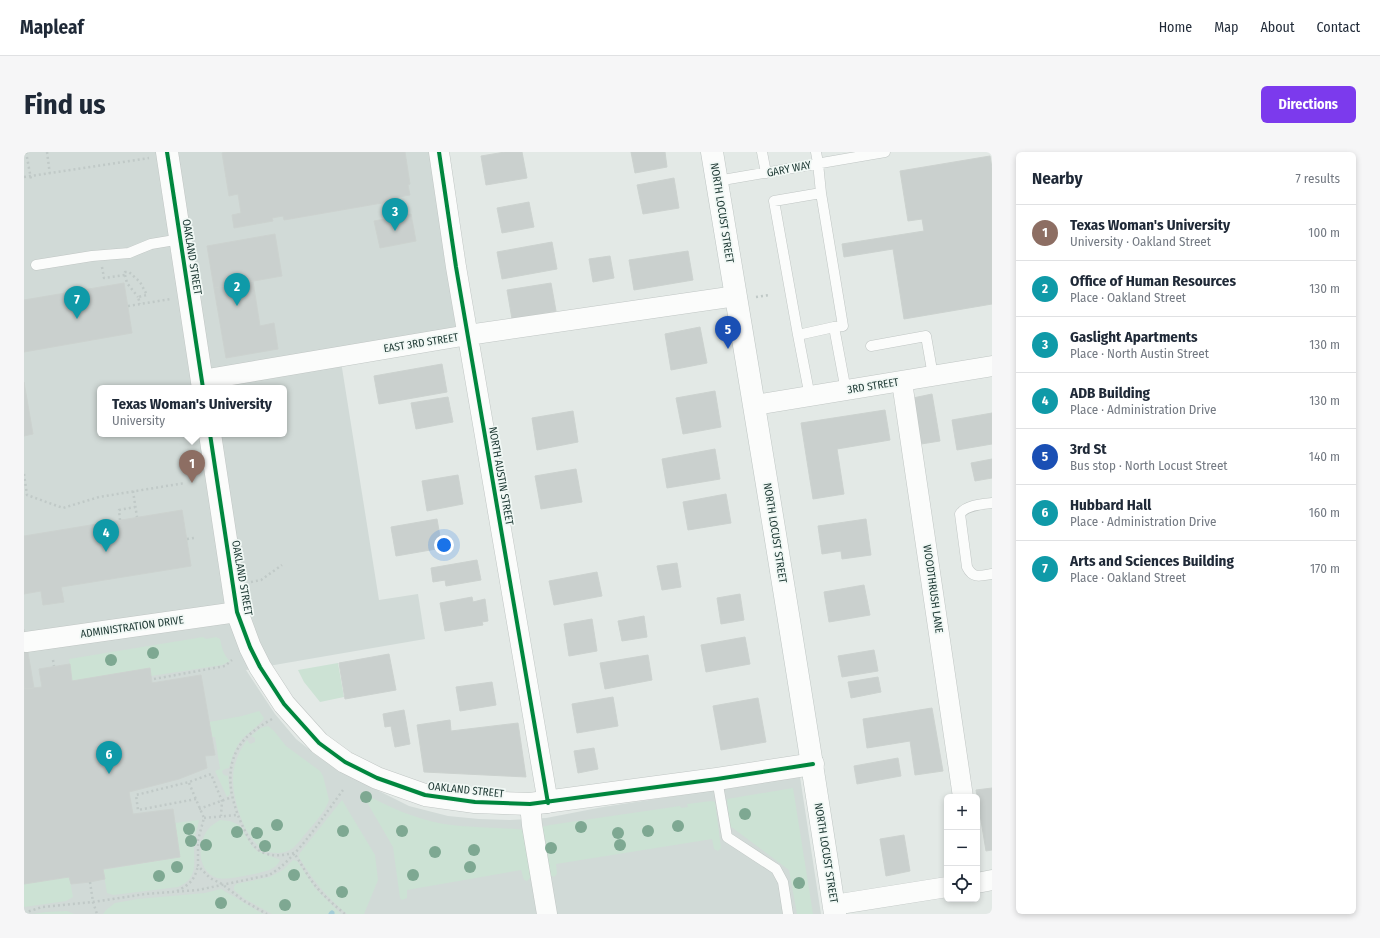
<!DOCTYPE html>
<html lang="en">
<head>
<meta charset="utf-8">
<style>
	body { margin:0; font-family:"Fira Sans Condensed",sans-serif; background:#f6f6f7; color:#1f2937 }
	.controls { position:absolute; right:12px; bottom:12px; display:grid; overflow:hidden; border-radius:6px; box-shadow:0 2px 6px #0003 }
	.controls button { width:36px; height:36px; display:grid; place-items:center; padding:0; border:0; border-bottom:1px solid #e0e1e3; background:#fff; color:#1f2937; font:20px sans-serif }
	.you { position:absolute; left:420px; top:393px; width:14px; height:14px; margin:-10px; border:3px solid #fff; border-radius:50%; background:#1a73e8; box-shadow:0 0 0 6px #1a73e833 }
	.badge { display:grid; place-items:center; width:26px; height:26px; border-radius:50%; background:#7c3aed; color:#fff; font-size:13px; font-weight:700 }
	.pin { position:absolute; translate:-50% -33px; filter:drop-shadow(0 1px 2px #0008) }
	.pin::after { content:''; position:absolute; top:21px; width:14px; height:12px; background:inherit; clip-path:polygon(0 0,100% 0,50% 100%) }
	.popup { position:absolute; left:73px; top:233px; width:190px; height:52px; box-sizing:border-box; display:grid; place-content:center; border-radius:6px; background:#fff; filter:drop-shadow(0 1px 3px #0005); font-size:13px; white-space:nowrap; color:#747a83 }
	.popup b { font-size:15px; color:#1f2937 }
	.popup::after { content:''; position:absolute; left:50%; top:100%; margin-left:-8px; border:8px solid transparent; border-top-color:#fff }
	.list { margin:0; padding:0; list-style:none }
	h2 { display:flex; justify-content:space-between; align-items:center; height:52px; margin:0; padding:0 16px; font-size:17px }
	h2 small { font-size:13px; font-weight:400; color:#747a83 }
	.list li { display:grid; grid-template-columns:26px 1fr auto; gap:12px; align-items:center; box-sizing:border-box; height:56px; padding:0 16px; border-top:1px solid #e0e1e3 }
	.list b { display:block; font-size:15px; white-space:nowrap }
	.list p { margin:0; font-size:13px; white-space:nowrap; color:#747a83 }
	.list em { font-size:13px; font-style:normal; color:#747a83 }
	.icon { flex:none; width:22px; height:22px; fill:none; stroke:currentColor; stroke-width:2; stroke-linecap:round; stroke-linejoin:round }
	.map { position:relative; flex:none; width:968px; height:762px; overflow:hidden; border-radius:6px }
	header { display:flex; align-items:center; gap:24px; box-sizing:border-box; height:56px; padding:0 20px; background:#fff; border-bottom:1px solid #e0e1e3 }
	header strong { font-size:19px }
	nav { display:flex; gap:22px; margin-inline-start:auto; font-size:14px }
	.intro { display:flex; align-items:center; justify-content:space-between; box-sizing:border-box; height:96px; padding:0 24px }
	h1 { margin:0; font-size:28px }
	.button { padding:10px 18px; border-radius:6px; background:#7c3aed; color:#fff; font-size:14px; font-weight:700 }
	main { display:flex; gap:24px; padding:0 24px }
	aside { flex:1; background:#fff; border-radius:6px; box-shadow:0 2px 6px #0003 }
	.map>svg:first-child { display:block }
</style>
</head>
<body>
<header>
<strong>Mapleaf</strong>
<nav><a>Home</a><a>Map</a><a>About</a><a>Contact</a></nav>
</header>
<div class="intro"><h1>Find us</h1><a class="button">Directions</a></div>
<main>
<div class="map">
<svg width="968" height="762" viewBox="0 0 968 762">
	<rect width="100%" height="100%" fill="#e3e9e6"/>
	<!-- built -->
	<path fill="#d1dad7" fill-rule="evenodd" d="M0,0H406L436,176L315,197L355,448L394,442L401,487L222,518L251,562L272,587L296,606L349,636L385,654L424,664L455,667L486,668L522,666L579,655L776,625L797,762H0ZM76,236H260V282H76Z"/>
	<!-- green -->
	<path fill="#cce2d4" d="M179,485L182,487L192,485L196,487C198,495 199,503 206,509L198,513L127,524L126,516L48,529L45,507Z
		M314,511L320,545L296,550L280,530L274,518Z
		M235,559L240,566C238,571 223,582 218,587C211,595 208,606 205,616L201,617L198,619L199,622L202,624L204,623L206,642L203,645L191,619L196,617L191,585H188L185,570L218,564Z
		M244,574L250,579L262,594L296,619L299,624L305,648C301,660 291,670 283,680C278,685 274,692 269,696C265,699 259,701 254,701C224,703 209,651 209,627C209,613 215,599 223,588L226,592L231,590V586L227,584L237,576Z
		M769,636L789,762H773L765,718L706,674L703,647Z
		M337,640C363,654 390,667 420,672C446,676 473,675 500,678L507,725L503,729C498,728 499,722 497,718L383,738V746L378,748L376,746L369,695Z
		M318,648L351,703L354,728L340,762H323C302,744 290,730 275,705L276,701Z
		M687,649L691,650L697,696L694,699L690,697L688,687L532,712L533,722L530,725L526,723L518,675L526,673L656,654L657,656L664,655L663,652Z
		M175,668C174,675 171,682 170,689C169,708 176,726 154,735L89,743L83,741L79,718L156,705L151,671Z
		M196,668L206,669L215,673L228,694L233,699L254,707L256,708C254,713 250,716 245,718C237,721 201,729 193,726C172,719 173,689 186,675C189,672 193,670 196,668Z
		M269,708L273,709L291,736L317,762H248L221,747L210,738V735L212,732L246,725L259,718Z
		M45,725L49,745L42,749L0,755V732Z
		M197,737L239,762H79L82,758L91,751L114,747L181,741Z
		M43,759L50,762H9L22,760Z"/>
	<g fill="none" stroke-linecap="round" stroke-linejoin="round">
		<!-- stream -->
		<path stroke="#a3ccd7" stroke-width="5" d="M307,762L308,761"/>
	</g>
	<!-- building -->
	<path fill="#cad0ce" stroke="#ccd2cf" d="M203,0H381L386,32L384,33L386,43L374,45L375,48L260,68L259,64L248,66L249,69L210,76L208,63L217,61L214,42L205,44L198,1Z
		M481,0H498L503,26L462,33L457,4Z
		M607,0H641L643,15L611,21Z
		M966,4L968,16V152L880,167L869,97L820,105L818,92L900,79L898,67L884,69L876,19Z
		M650,26L655,56L619,62L613,33Z
		M505,50L510,75L478,81L473,56Z
		M387,62L392,89L356,96L350,69Z
		M251,82L258,124L190,136L183,94Z
		M528,90L533,117L478,127L473,100Z
		M664,99L669,128L610,138L605,108Z
		M586,104L590,126L569,130L565,107Z
		M229,129L236,174L250,171L254,197L202,206L190,136Z
		M100,131L108,181L0,200V148Z
		M527,131L532,159L488,167L483,138Z
		M676,175L683,211L647,218L641,182Z
		M418,212L423,240L355,252L350,224Z
		M0,230L9,282L0,284Z
		M691,239L697,275L659,282L652,246Z
		M908,242L916,289L897,292L889,246Z
		M424,245L429,270L392,277L387,251Z
		M861,258L866,288L813,297L820,342L789,347L777,271Z
		M549,259L554,290L513,298L508,266Z
		M968,261V292L933,298L928,268Z
		M691,297L696,327L643,336L638,307Z
		M968,307V326L951,329L947,311Z
		M552,317L558,350L517,357L511,324Z
		M434,323L439,352L403,359L398,329Z
		M702,342L707,371L664,378L659,350Z
		M158,358L167,414L37,435L40,450L19,453L17,439L0,442V384Z
		M413,367L418,396L372,404L367,375Z
		M842,367L847,403L818,407L817,399L798,402L794,374Z
		M453,408L457,428L422,434L421,428L409,430L407,416Z
		M653,411L657,435L638,438L633,414Z
		M573,420L578,444L530,453L525,429Z
		M840,433L846,463L805,470L800,440Z
		M716,442L720,468L697,472L693,446Z
		M448,445L449,450L461,447L464,469L458,470L459,473L421,479L416,451Z
		M620,464L623,485L598,489L594,469Z
		M568,467L573,499L545,504L540,472Z
		M0,477L10,536L1,537L0,534Z
		M721,485L726,512L682,520L677,493Z
		M850,498L854,519L818,525L814,504Z
		M365,502L372,538L321,547L315,511Z
		M624,503L628,528L581,537L576,511Z
		M46,512L48,529L126,516L128,531L177,523L191,603L181,604L183,616L155,627L105,640L109,662L149,657L156,705L79,717L81,727L66,730L47,732L45,725L0,732V537L18,535L15,517Z
		M854,525L857,540L827,546L824,530Z
		M468,530L472,553L436,559L432,535Z
		M589,545L594,574L553,581L548,552Z
		M734,546L742,590L697,598L689,554Z
		M908,556L919,619L891,623L886,589L843,596L839,567Z
		M380,558L386,592L371,595L367,574L361,575L359,562Z
		M426,568L427,579L494,571L502,625L400,620L393,573Z
		M570,596L574,617L554,621L550,599Z
		M874,606L877,624L833,632L830,614Z
		M968,636V698L962,699L952,638Z
		M880,683L886,719L862,724L856,687Z"/>
	<g fill="none" stroke-linecap="round" stroke-linejoin="round">
		<defs>
			<path id="service" d="M738,0L742,21
				M792,0L794,11L797,41
				M693,29L861,0
				M12,113L68,104L105,101L127,92L157,87
				M810,175L819,174L797,41L750,49L774,183L810,175L822,239
				M774,183L786,245
				M847,194L902,184L909,224
				M968,351C958,352 942,353 936,362L943,415C949,427 956,424 968,422
				M693,627L703,685L752,717L759,730L764,762"/>
			<path id="minor" d="M415,0L432,115L524,651
				M178,228L444,183L712,144
				M878,230L939,645
				M731,253L968,214
				M2,490L213,460
				M506,652L508,673L523,762
				M953,731L968,728
				M810,753L923,735"/>
			<path id="tertiary" d="M143,0L179,236
				M186,282L213,460L226,495L236,515L260,552L295,591L321,610L353,626L401,643L451,650L506,652L693,627L789,612"/>
			<path id="secondary" d="M688,0C730,254 773,508 811,762"/>
		</defs>
		<!-- service casing -->
		<use href="#service" stroke="#c0c6c4" stroke-width="11"/>
		<!-- minor casing -->
		<use href="#minor" stroke="#c0c6c4" stroke-width="21"/>
		<!-- tertiary casing -->
		<use href="#tertiary" stroke="#c0c6c4" stroke-width="23"/>
		<!-- secondary casing -->
		<use href="#secondary" stroke="#bfc6c4" stroke-width="23"/>
		<!-- path -->
		<path stroke="#c0c9c7" stroke-width="2.5" stroke-dasharray="2 3" stroke-linecap="butt" d="M2,0L7,27
			M23,0L26,23
			M0,25L125,6
			M78,115L80,126L101,123V120H105L116,130L123,143L114,145L116,152
			M101,123L103,131L114,145
			M732,145L746,143
			M104,154L147,147
			M0,322L3,343L39,356L75,345L161,331
			M109,339L113,365
			M96,368L95,358L111,355
			M163,387L170,386
			M227,430L237,428L258,413
			M29,508L30,514
			M130,527L201,514L208,508
			M248,567C233,576 220,584 212,600C200,625 209,655 221,679C225,688 231,698 240,701C250,705 260,703 270,701C276,710 281,719 287,728C296,741 309,752 321,762
			M165,631L180,666L174,688V714L186,726L198,732L220,749L243,762
			M172,647L114,658L112,643L165,630L187,622L198,649L197,664
			M175,657L208,645
			M180,666L213,663
			M66,730L69,750L73,762
			M153,739C166,732 170,729 174,714
			M0,761L18,755L69,750L121,742L174,738L245,723C271,709 301,662 319,638"/>
		<!-- service -->
		<use href="#service" stroke="#fbfcfb" stroke-width="10"/>
		<!-- minor -->
		<use href="#minor" stroke="#fbfcfb" stroke-width="20"/>
		<!-- tertiary -->
		<use href="#tertiary" stroke="#fbfcfb" stroke-width="22"/>
		<!-- secondary -->
		<use href="#secondary" stroke="#fbfcfb" stroke-width="22"/>
		<defs>
			<path id="cycleway" d="M143,0L179,236
				M415,0L432,115L524,651
				M186,282L213,460L226,495L236,515L260,552L295,591L321,610L353,626L401,643L451,650L506,652L693,627L789,612"/>
		</defs>
		<!-- cycleway casing -->
		<use href="#cycleway" stroke="#f1f8f5" stroke-width="6"/>
		<!-- cycleway -->
		<use href="#cycleway" stroke="#00873e" stroke-width="4"/>
	</g>
	<!-- trees -->
	<g fill="#7ea892">
		<circle cx="129" cy="501" r="6"/>
		<circle cx="87" cy="508" r="6"/>
		<circle cx="342" cy="645" r="6"/>
		<circle cx="721" cy="662" r="6"/>
		<circle cx="253" cy="673" r="6"/>
		<circle cx="654" cy="674" r="6"/>
		<circle cx="557" cy="675" r="6"/>
		<circle cx="165" cy="677" r="6"/>
		<circle cx="319" cy="679" r="6"/>
		<circle cx="378" cy="679" r="6"/>
		<circle cx="624" cy="679" r="6"/>
		<circle cx="213" cy="680" r="6"/>
		<circle cx="233" cy="681" r="6"/>
		<circle cx="594" cy="681" r="6"/>
		<circle cx="167" cy="689" r="6"/>
		<circle cx="182" cy="693" r="6"/>
		<circle cx="596" cy="693" r="6"/>
		<circle cx="241" cy="694" r="6"/>
		<circle cx="527" cy="696" r="6"/>
		<circle cx="450" cy="698" r="6"/>
		<circle cx="411" cy="700" r="6"/>
		<circle cx="153" cy="715" r="6"/>
		<circle cx="446" cy="715" r="6"/>
		<circle cx="270" cy="723" r="6"/>
		<circle cx="389" cy="723" r="6"/>
		<circle cx="135" cy="724" r="6"/>
		<circle cx="775" cy="731" r="6"/>
		<circle cx="318" cy="740" r="6"/>
		<circle cx="197" cy="751" r="6"/>
		<circle cx="261" cy="753" r="6"/>
	</g>
	<g text-anchor="middle" dominant-baseline="central" stroke-width="3.5" stroke-linejoin="round" paint-order="stroke">
		<!-- street labels -->
		<g font-size="11" fill="#213c37" stroke="#f1f8f5">
			<text transform="translate(765 17) rotate(-11)">GARY WAY</text>
			<text transform="translate(698 61) rotate(81)">NORTH LOCUST STREET</text>
			<text transform="translate(168 105) rotate(81)">OAKLAND STREET</text>
			<text transform="translate(397 191) rotate(-9)">EAST 3RD STREET</text>
			<text transform="translate(849 234) rotate(-9)">3RD STREET</text>
			<text transform="translate(477 324) rotate(80)">NORTH AUSTIN STREET</text>
			<text transform="translate(751 381) rotate(81)">NORTH LOCUST STREET</text>
			<text transform="translate(218 426) rotate(80)">OAKLAND STREET</text>
			<text transform="translate(909 437) rotate(82)">WOODTHRUSH LANE</text>
			<text transform="translate(108 475) rotate(-8)">ADMINISTRATION DRIVE</text>
			<text transform="translate(442 638) rotate(6)">OAKLAND STREET</text>
			<text transform="translate(802 701) rotate(81)">NORTH LOCUST STREET</text>
		</g>
	</g>
</svg>
<div class="controls">
<button>+</button>
<button>−</button>
<button><svg class="icon" aria-label="locate" viewBox="0 0 24 24"><circle cx="12" cy="12" r="6"/><path d="M12 2v4M12 18v4M2 12h4M18 12h4"/></svg></button>
</div>
<div class="you"></div>
<div class="pin badge" style="left:168px;top:331px;background:#8d6e63">1</div>
<div class="popup"><b>Texas Woman's University</b>University</div>
<div class="pin badge" style="left:213px;top:154px;background:#0f9aa8">2</div>
<div class="pin badge" style="left:371px;top:79px;background:#0f9aa8">3</div>
<div class="pin badge" style="left:82px;top:400px;background:#0f9aa8">4</div>
<div class="pin badge" style="left:704px;top:197px;background:#1a4fb4">5</div>
<div class="pin badge" style="left:85px;top:622px;background:#0f9aa8">6</div>
<div class="pin badge" style="left:53px;top:167px;background:#0f9aa8">7</div>
</div>
<aside>
<h2>Nearby<small>7 results</small></h2>
<ul class="list">
<li><span class="badge" style="background:#8d6e63">1</span><div><b>Texas Woman's University</b><p>University · Oakland Street</p></div><em>100 m</em></li>
<li><span class="badge" style="background:#0f9aa8">2</span><div><b>Office of Human Resources</b><p>Place · Oakland Street</p></div><em>130 m</em></li>
<li><span class="badge" style="background:#0f9aa8">3</span><div><b>Gaslight Apartments</b><p>Place · North Austin Street</p></div><em>130 m</em></li>
<li><span class="badge" style="background:#0f9aa8">4</span><div><b>ADB Building</b><p>Place · Administration Drive</p></div><em>130 m</em></li>
<li><span class="badge" style="background:#1a4fb4">5</span><div><b>3rd St</b><p>Bus stop · North Locust Street</p></div><em>140 m</em></li>
<li><span class="badge" style="background:#0f9aa8">6</span><div><b>Hubbard Hall</b><p>Place · Administration Drive</p></div><em>160 m</em></li>
<li><span class="badge" style="background:#0f9aa8">7</span><div><b>Arts and Sciences Building</b><p>Place · Oakland Street</p></div><em>170 m</em></li>
</ul>
</aside>
</main>
</body>
</html>
